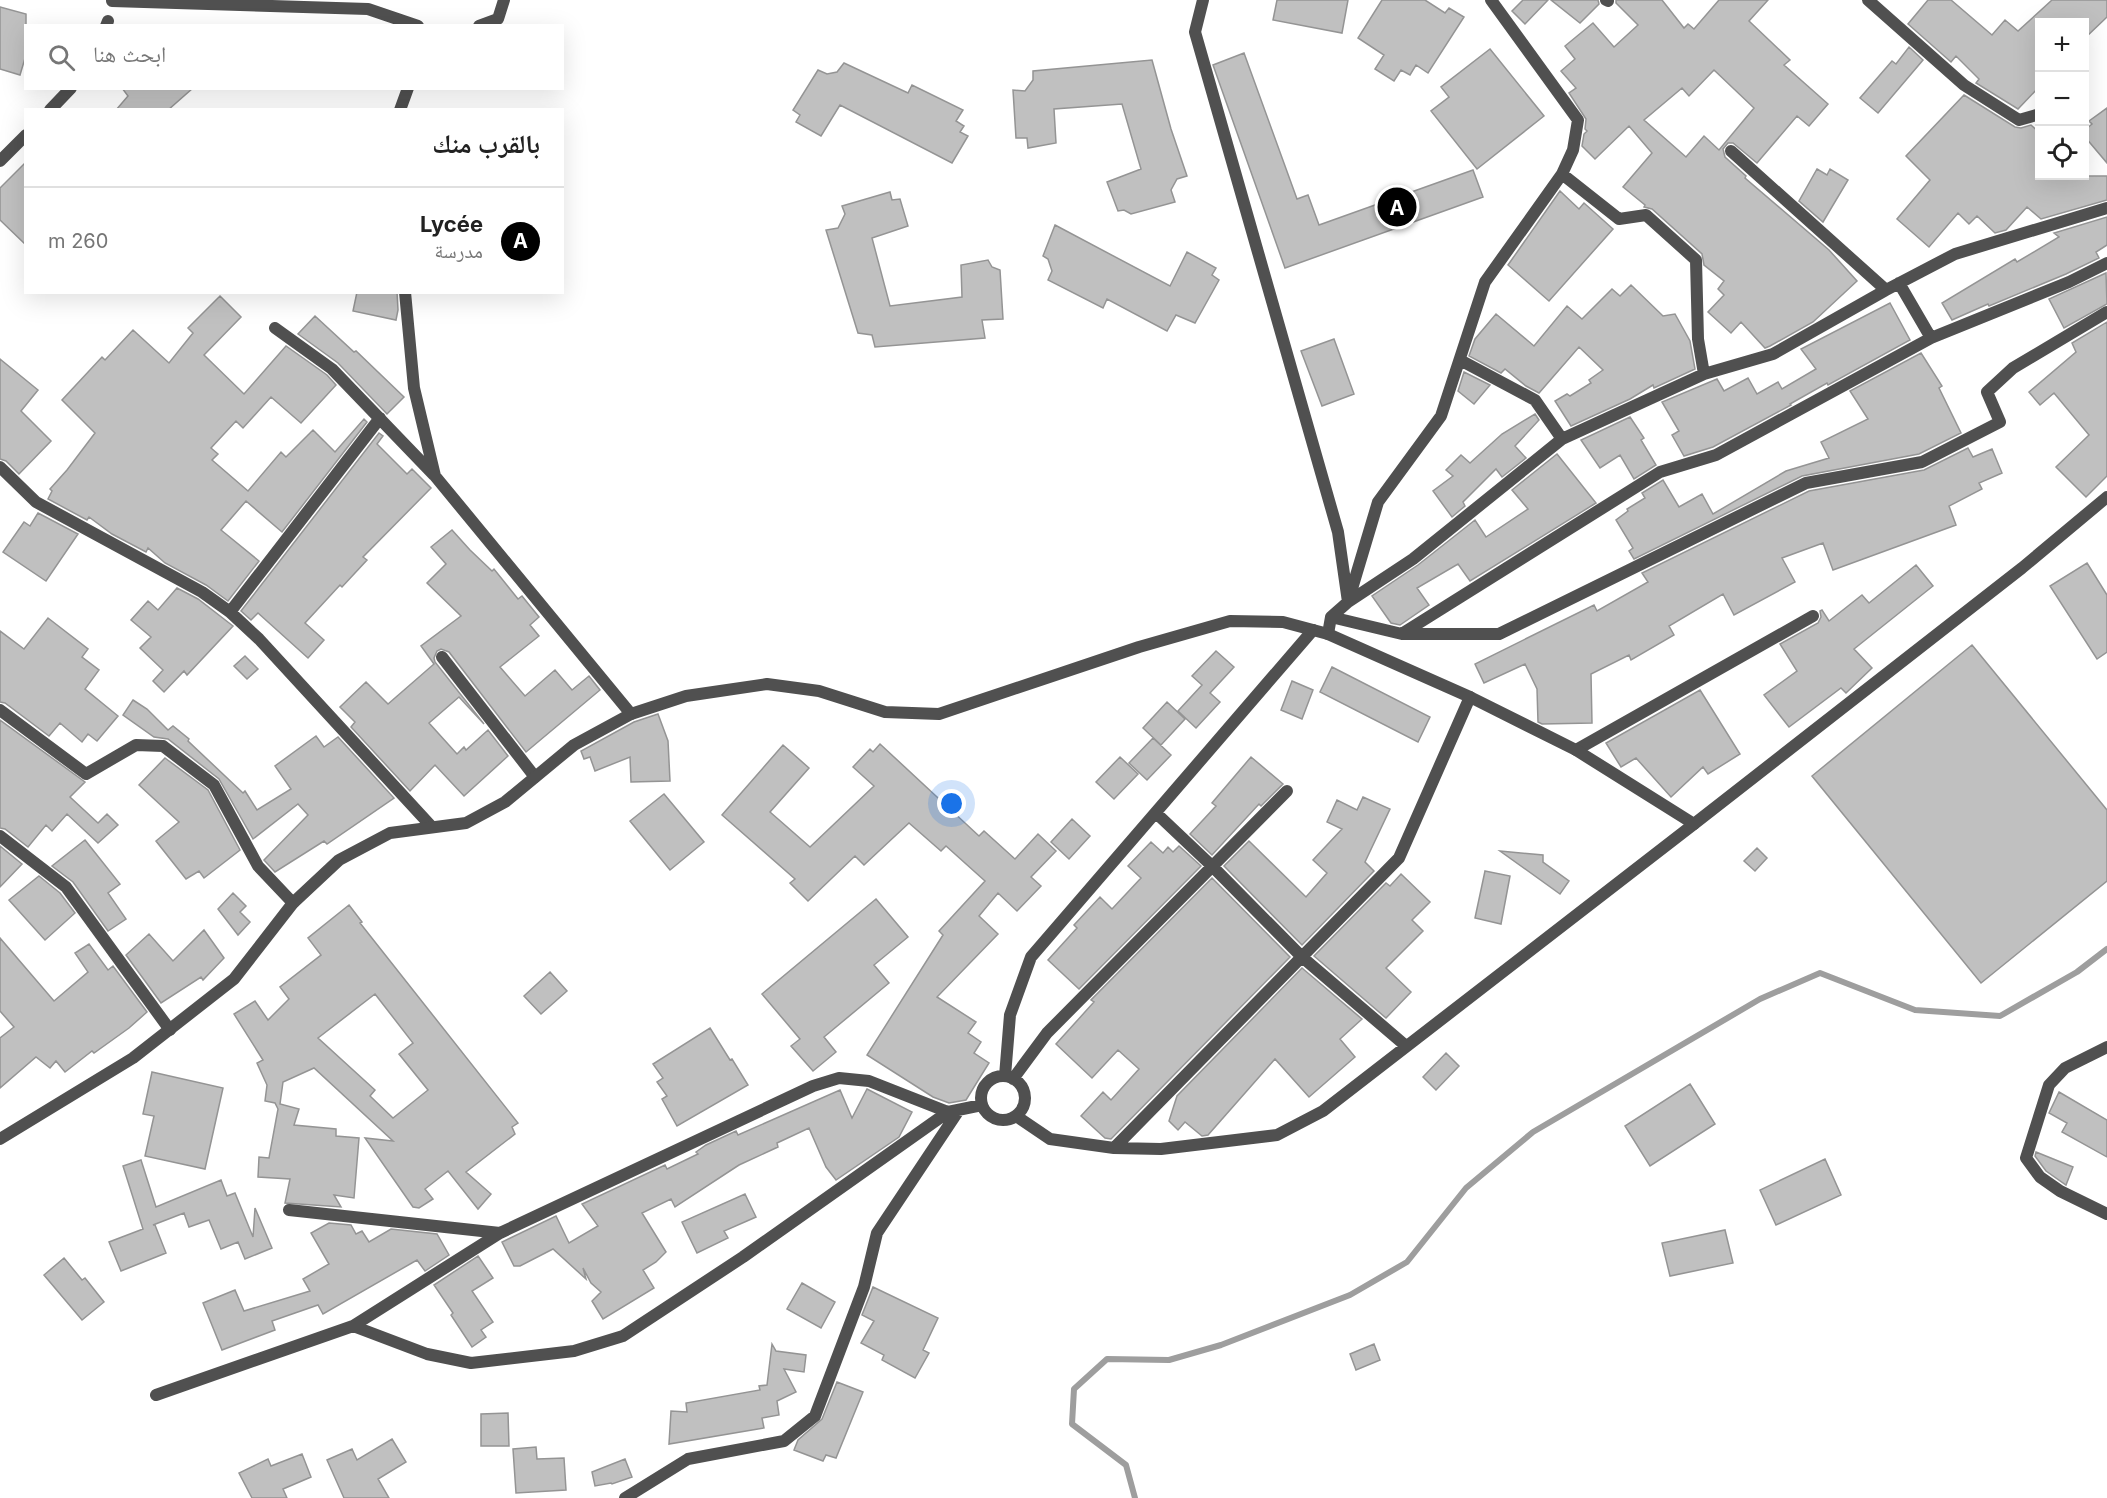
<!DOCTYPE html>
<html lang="ar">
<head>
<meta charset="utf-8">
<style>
	body { margin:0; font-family:Inter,"Noto Naskh Arabic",sans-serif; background:#f6f6f6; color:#222; direction:rtl }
	.controls { position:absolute; right:18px; top:18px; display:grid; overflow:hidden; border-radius:0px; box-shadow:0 6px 24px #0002 }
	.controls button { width:54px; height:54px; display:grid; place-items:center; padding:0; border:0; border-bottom:2px solid #e0e0e0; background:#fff; color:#222; font:30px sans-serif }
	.you { position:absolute; left:952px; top:804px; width:21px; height:21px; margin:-15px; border:4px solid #fff; border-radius:50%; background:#1a73e8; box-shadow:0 0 0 9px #1a73e833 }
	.badge { display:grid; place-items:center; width:39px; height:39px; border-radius:50%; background:#000; color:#fff; font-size:20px; font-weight:700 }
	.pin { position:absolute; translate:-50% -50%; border:3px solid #fff; box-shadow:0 2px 6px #0006 }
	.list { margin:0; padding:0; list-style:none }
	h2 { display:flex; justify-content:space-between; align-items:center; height:78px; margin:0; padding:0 24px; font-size:26px }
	h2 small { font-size:20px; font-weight:400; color:#767676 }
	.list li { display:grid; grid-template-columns:39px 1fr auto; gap:18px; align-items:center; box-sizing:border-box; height:108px; padding:0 24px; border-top:2px solid #e0e0e0 }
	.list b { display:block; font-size:22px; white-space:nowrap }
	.list p { margin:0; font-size:20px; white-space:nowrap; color:#767676 }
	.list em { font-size:20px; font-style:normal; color:#767676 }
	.icon { flex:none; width:33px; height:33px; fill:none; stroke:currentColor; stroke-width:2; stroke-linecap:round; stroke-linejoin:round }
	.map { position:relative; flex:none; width:2107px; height:1498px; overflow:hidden; direction:ltr }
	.search { position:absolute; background:#fff; box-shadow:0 6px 24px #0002; left:24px; top:24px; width:540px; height:66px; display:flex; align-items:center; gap:15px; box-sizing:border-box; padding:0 21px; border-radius:0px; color:#767676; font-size:22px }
	.panel { position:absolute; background:#fff; box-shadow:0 6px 24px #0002; left:24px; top:108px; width:540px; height:186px; border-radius:0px; direction:rtl }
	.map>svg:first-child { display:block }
</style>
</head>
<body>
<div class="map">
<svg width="2107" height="1498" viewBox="0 0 2107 1498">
	<rect width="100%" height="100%" fill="#fff"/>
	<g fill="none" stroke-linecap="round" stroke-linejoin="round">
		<!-- stream -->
		<path stroke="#9e9e9e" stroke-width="6" d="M1135,1498L1126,1465L1072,1424L1074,1389L1107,1359L1169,1360L1221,1345L1350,1295L1407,1262L1466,1188L1533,1132L1760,999L1820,973L1915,1010L2000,1016L2077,972L2107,949"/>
	</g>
	<!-- building -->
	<path fill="#c0c0c0" stroke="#949494" stroke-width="1.5" fill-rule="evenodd" d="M1277,0H1348L1342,33L1273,20Z
		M1382,0H1425L1445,13L1449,8L1464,17L1428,73L1416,65L1410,75L1401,70L1394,81L1375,69L1384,55L1358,38Z
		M1523,0H1548L1525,24L1512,11Z
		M1551,0H1598L1599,4L1580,23Z
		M1616,0H1662L1684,28L1688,24L1694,29L1719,0H1768L1749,21L1790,60L1784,65L1828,104L1809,126L1797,116L1757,163L1733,143H1728L1723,149L1725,157L1746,176L1745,178L1829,250L1857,281L1813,322L1770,346L1765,348L1741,322L1731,333L1708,312L1724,295L1718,289L1724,281L1704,265L1702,254L1652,209L1644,207L1645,205L1623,187L1652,153L1629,126L1595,159L1582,146L1584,134L1587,131L1585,129L1586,119L1569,93L1576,88L1561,71L1575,59L1565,46L1593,23L1614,47L1638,25L1616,3ZM1714,70L1754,108L1719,150L1704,136L1686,157L1644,120L1682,88L1689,96Z
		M1928,0H1951L1992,35L2005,20L2018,31L2052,0H2107V17L2085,38V22H2040V86L2018,109L1976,83L1979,79L1956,56L1951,62L1908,24Z
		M0,7L26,14V55L20,75L0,69Z
		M1909,47L1923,60L1878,113L1860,98L1892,61L1896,64Z
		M1490,49L1544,116L1477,169L1431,111L1449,97L1441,87Z
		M1244,53L1297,199L1308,195L1319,225L1473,170L1483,197L1285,268L1213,65Z
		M1152,60L1171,129L1187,176L1177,179L1171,190L1175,202L1131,214L1124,210L1118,211L1107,182L1141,169L1122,104L1054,109L1056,143L1028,148L1027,138H1016L1013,90L1025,91L1033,80V71Z
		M844,63L908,93L912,85L963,110L956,121L964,126L960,132L968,136L952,163L840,105L821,136L796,122L800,115L793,110L818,70L827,74L837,72Z
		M122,88H193L168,110H116L128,96Z
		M1964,95L2015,127L2021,128L2031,125L2040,133V176H2107V200L2041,219L2027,207L2006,230L1995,233L1977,216L1969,224L1958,213L1929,247L1897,219L1930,180L1906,156Z
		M2107,108V163L2085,137V130L2092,124L2089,121Z
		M26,162V245L0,220V188Z
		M1817,169L1827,175L1830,169L1848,180L1823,222L1799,201Z
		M1560,191L1579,209L1584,203L1613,229L1549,301L1508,265Z
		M890,192L892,200L900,199L908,226L872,238L890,306L962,297L961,265L988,260L992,267L1000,270L1003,319L982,320L985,338L875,347L872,335L858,333L826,230L838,228L845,214L842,206Z
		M2107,217V245L2096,252L2099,258L2066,274L1989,306L1988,304L1952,320L1942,303L2015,259L2017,262L2059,237L2054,233Z
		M1055,225L1170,286L1187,252L1216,268L1212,275L1219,280L1195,323L1176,315L1167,331L1107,299L1103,308L1048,280L1052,271L1048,259L1043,256Z
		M2106,273L2107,304L2064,328L2049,299Z
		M1631,285L1663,316L1675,314L1690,341L1695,369L1654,388L1653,385L1630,399L1571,426L1555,401L1567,394L1570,396L1591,383L1589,380L1603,370L1579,347L1539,393L1526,386L1505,369L1501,373L1469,356L1475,339L1496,314L1534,346L1567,306L1582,319L1612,289L1620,296Z
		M357,292H397L398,310L396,320L353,311Z
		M220,296L241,317L204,355L244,394L286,346L327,375L336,385L301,423L271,397L243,428L236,421L211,448L218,454L212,460L248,491L281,452L286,457L313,430L335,452L364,419L367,422L282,532L246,501L221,530L259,561L228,601L206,585L165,563L148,548L146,552L112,534L89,517L87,520L48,499L52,491L50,489L67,470L95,433L62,400L102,357L105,360L133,330L169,363L193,333L188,328Z
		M1890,303L1910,340L1828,385L1827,383L1790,404L1791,405L1713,447L1684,456L1672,435L1679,431L1662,402L1717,379L1724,391L1748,378L1757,394L1778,382L1782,389L1816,369L1801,349Z
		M315,316L354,352L356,351L404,397L387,414L338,363L298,334Z
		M2107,322V476L2086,497L2056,467L2089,435L2054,393L2040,405L2029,392L2076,352L2072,343Z
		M1334,339L1354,394L1322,406L1301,351Z
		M1921,353L1942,386L1939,388L1961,433L1919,454L1802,476L1634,559L1629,551L1633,548L1616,520L1628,511L1627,509L1645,498L1642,493L1663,480L1679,507L1702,494L1713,514L1786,471L1829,458L1821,442L1868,419L1850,391Z
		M0,359L38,390L21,411L51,441L19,474L6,461L0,459Z
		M1464,372L1490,385L1474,404L1458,391Z
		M1535,414L1539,420L1515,446L1526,458L1502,477L1496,469L1463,502L1465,506L1452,517L1433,491L1453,476L1446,470L1461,455L1470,463L1502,434Z
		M1630,417L1644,438L1641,440L1656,465L1634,479L1620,455L1600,468L1581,440Z
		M379,433L383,436L377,444L407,474L412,469L431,488L363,557L367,560L342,587L340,585L305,623L324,640L308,658L258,613L251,620L241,611Z
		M1968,448L1973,457L1992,449L2002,473L1979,483L1982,489L1949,506L1956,525L1833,570L1823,543L1782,558L1795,582L1734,615L1723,594L1669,626L1674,635L1631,660L1629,655L1591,674L1592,723L1542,724L1538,722L1537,689L1525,664L1484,683L1475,664L1594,605L1597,611L1648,582L1642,573L1809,491L1924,470Z
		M1557,454L1596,503L1470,581L1458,564L1417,588L1429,605L1400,625L1391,623L1372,596L1418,565L1475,520L1486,537L1528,509L1512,490Z
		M38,513L78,534L46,581L3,552L24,522L30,526Z
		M452,530L470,550L492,571L494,569L518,599L522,596L539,617L530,625L539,636L500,667L525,696L555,670L572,690L589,676L600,690L526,752L449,652L441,649L437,651L434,658L435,662L484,724L459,697L429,723L457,754L464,747L466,750L488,730L508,756L464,796L435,765L410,791L351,727L355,722L340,707L366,682L388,704L434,664L421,646L461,616L427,583L446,564L431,547Z
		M2087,563L2107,595V652L2097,659L2050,586Z
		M1916,565L1933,586L1854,649L1872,668L1846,693L1841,688L1789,727L1764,695L1797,671L1780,644L1818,623L1821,617L1820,611L1822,610L1829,621L1862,595L1869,603Z
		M177,588L198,599L233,626L187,675L184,671L164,692L153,681L163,670L140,648L151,637L131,620L148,601L158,610Z
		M48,618L88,649L82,657L99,670L85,689L118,716L97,741L88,734L82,742L60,723L49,736L5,703L0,702V631L24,649Z
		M1972,645L2107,810V881L1981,983L1812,776Z
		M1216,651L1234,667L1210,693L1220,702L1196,728L1178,711L1202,685L1192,676Z
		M245,656L258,669L247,679L234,666Z
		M1332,667L1430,717L1418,742L1320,692Z
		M1292,681L1313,690L1302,719L1281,710Z
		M1700,690L1740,754L1708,774L1703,767L1671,797L1636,758L1621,767L1606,743Z
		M133,700L147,709L168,730L173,726L189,739L188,741L243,793L245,791L257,810L291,789L275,766L316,736L324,747L338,737L394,798L327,844L324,841L275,872L264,860L308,815L298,804L253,839L219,779L168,739L154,737L123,715Z
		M1167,702L1185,719L1161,745L1143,728Z
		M658,714L668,741L670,781L631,782L630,757L595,771L590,757L584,759L581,751L634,722Z
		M0,720L85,782L70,797L98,823L107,814L118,825L98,843L67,814L52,831L46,825L28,847L5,829L0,828Z
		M1153,738L1171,755L1147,780L1129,763Z
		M880,744L979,836L984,831L1015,859L1038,834L1056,851L1031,877L1041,886L1017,911L998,893L979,916L998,934L937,997L976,1022L968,1033L981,1042L974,1053L989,1063L966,1100L949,1103L933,1097L867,1055L943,935L939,931L985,881L946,846L941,851L909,823L864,865L855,856L808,901L790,883L795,879L722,815L783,745L809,768L770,812L810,847L874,786L853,767L870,749L873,752Z
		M1120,757L1138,774L1114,799L1096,782Z
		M1251,757L1283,784L1261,806L1259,804L1212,855L1190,834L1216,806L1212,803Z
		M165,758L208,790L240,850L204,878L199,871L186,879L156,841L179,822L139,785Z
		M664,794L704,842L670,870L630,821Z
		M1363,797L1390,809L1365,862L1374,871L1302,945L1224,866L1249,841L1306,897L1327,873L1313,860L1342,829L1327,822L1337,800L1357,810Z
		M1072,819L1090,836L1069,859L1051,842Z
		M85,840L120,884L108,893L126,919L108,931L73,882L52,866Z
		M1151,842L1163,853L1168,847L1173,852L1179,846L1201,866L1079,989L1048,960L1077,928L1074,925L1100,897L1112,909L1141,878L1128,866Z
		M0,846L22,864L0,887Z
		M1757,848L1767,858L1755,871L1744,861Z
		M1500,851L1543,855V862L1569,881L1560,894Z
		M1485,871L1510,876L1501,924L1475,918Z
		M1401,874L1430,902L1412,920L1423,931L1386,968L1411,992L1386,1018L1314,956L1386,883L1390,886Z
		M39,876L60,893L75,913L45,940L9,900Z
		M1212,878L1290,957L1111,1139L1105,1138L1081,1116L1103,1092L1111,1100L1139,1069L1118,1050L1092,1078L1056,1044L1094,1002L1091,1000Z
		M233,893L246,906L240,912L250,922L238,935L218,909Z
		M876,899L908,937L874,965L889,983L824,1037L836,1052L813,1071L791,1046L800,1039L762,994Z
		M349,905L362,922L360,923L518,1123L512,1127L515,1134L466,1172L491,1194L478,1209L448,1171L425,1189L433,1199L419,1208L413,1207L365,1138L393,1141L314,1068L283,1082L280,1104L299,1109L294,1125L336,1129V1136L359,1138L354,1198L334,1195L341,1207L285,1203L290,1179L258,1177L259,1157L269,1158L278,1109L275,1103L265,1101L267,1085L257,1063L263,1060L234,1014L255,1001L268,1020L289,999L280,987L321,955L308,938ZM375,994L413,1043L399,1054L428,1090L393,1118L370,1096L375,1090L318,1038Z
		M204,930L224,958L203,980L201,977L161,1003L126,955L149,934L173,961Z
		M0,938L54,1001L88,972L75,953L89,944L108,970L113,966L147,1012L129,1028L94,1053L92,1051L65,1072L56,1061L50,1068L36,1057L0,1088V1038L14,1027L0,1011Z
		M1302,968L1362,1019L1340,1039L1355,1057L1309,1097L1275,1059L1208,1135L1202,1136L1185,1122L1178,1130L1169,1121L1177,1096Z
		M550,972L567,991L541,1014L524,996Z
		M710,1028L730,1060L732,1059L748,1085L677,1126L662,1099L667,1096L657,1082L663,1078L653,1064Z
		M1446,1053L1459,1066L1436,1090L1423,1077Z
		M152,1072L223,1088L205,1169L145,1156L154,1116L143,1114Z
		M1690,1084L1715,1124L1650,1166L1625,1126Z
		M867,1089L912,1112L899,1137L836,1180L826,1167L809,1128L777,1143L778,1147L739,1165L675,1207L671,1199L642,1213L666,1252L656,1262L643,1270L654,1288L603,1319L592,1301L601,1292L591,1283L583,1268L586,1279L553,1249L520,1266H514L502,1242L556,1216L569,1243L598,1226L582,1204L665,1165L667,1169L698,1154L696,1152L706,1145L736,1131L738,1135L840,1090L852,1118Z
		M2059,1092L2107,1120V1157L2062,1132L2067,1123L2049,1113Z
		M2036,1152L2073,1167L2066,1185L2046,1171L2035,1156Z
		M1825,1159L1841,1195L1776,1225L1760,1190Z
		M141,1160L156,1207L221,1180L227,1196L235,1193L253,1237L255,1208L272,1248L245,1259L238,1242L221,1249L209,1220L189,1227L184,1213L153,1225H155L166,1253L121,1271L109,1242L143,1229L123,1166Z
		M745,1194L756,1217L724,1231L728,1238L697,1253L682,1222Z
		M329,1223L351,1225L356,1234L362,1231L369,1242L391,1229L437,1234L449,1255L425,1271L417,1260L323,1314L318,1305L272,1321L275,1330L222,1350L203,1303L235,1290L244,1311L310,1291L303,1279L329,1264L311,1233Z
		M1725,1230L1733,1263L1670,1276L1662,1243Z
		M478,1256L493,1278L472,1291L493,1322L481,1330L486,1337L472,1347L451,1315L453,1313L434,1285Z
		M64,1258L82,1280L85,1278L104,1302L82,1320L44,1275Z
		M802,1283L835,1302L821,1328L787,1309Z
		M873,1287L938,1318L923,1350L929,1353L915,1378L882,1360L884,1355L861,1343L874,1321L862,1315Z
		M772,1344L776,1351L806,1355L804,1372L784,1369L796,1392L777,1401L779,1415L762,1418L764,1428L669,1444L671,1411L687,1412L686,1403L760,1390L759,1386L767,1385Z
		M1374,1344L1380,1360L1356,1370L1350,1354Z
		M837,1382L863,1392L836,1458L826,1455L823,1461L794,1450L798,1440L822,1419Z
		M508,1413L509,1446H481V1414Z
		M392,1439L406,1462L378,1479L389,1498H344L327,1460L352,1449L357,1460Z
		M536,1447L537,1459L564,1458L566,1490L516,1493L513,1449Z
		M302,1454L311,1477L283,1489L287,1498H252L239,1473L268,1459L271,1466Z
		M625,1459L632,1477L612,1484L611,1483L595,1486L592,1472Z"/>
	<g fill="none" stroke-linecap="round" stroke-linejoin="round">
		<!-- minor -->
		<path stroke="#505050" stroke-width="12" d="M1203,0L1195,32L1338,532L1348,602L1331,617L1328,634
			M1606,0L1608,1
			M1868,0L1964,85L2019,120L2040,114
			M112,1L368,9L418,26
			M106,26L108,21
			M479,26L498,19L504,0
			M50,110L71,88
			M400,110L408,88
			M1731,151L1886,290
			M0,161L26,135
			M1562,174L1619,219L1646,215L1696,260L1698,339L1704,374
			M1899,283L1931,338
			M405,292L414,388L435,476L631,714
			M275,328L332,369L434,475
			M1460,360L1535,400L1562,439
			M0,467L36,502L202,592L230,612L259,639L431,826
			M1348,602L1413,559L1562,439L1704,374L1773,354L1886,290L1955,254L2107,208
			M1348,602L1378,502L1441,416L1485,282L1562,174L1573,150L1578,120L1491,0
			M230,612L380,418
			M1331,617L1402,634H1499L1806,483L1922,462L2000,422L1987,392L2013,368L2107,312
			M1403,633L1660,472L1716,455L1931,338L2069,282L2107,263
			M442,657L535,777
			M0,710L86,774L136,745L163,746L214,785L258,866L293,903
			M1576,750L1813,616
			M1156,813L1212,866L1302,957L1406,1046
			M0,836L66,887L170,1030
			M2107,1047L2065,1068L2049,1085L2026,1158L2040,1177L2060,1191L2107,1214
			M1005,1076L1010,1015L1031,957L1313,630
			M981 1098a22 22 0 1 1 44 0a22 22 0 1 1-44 0Z
			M1013,1079L1047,1033L1287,791
			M1016,1116L1050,1139L1114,1148L1161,1149L1277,1135L1323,1111L1694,824
			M1114,1148L1399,858L1470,697
			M289,1210L500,1233
			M353,1326L427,1354L471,1363L574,1351L623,1336L743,1257L948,1112
			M156,1395L353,1326L500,1233L813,1086L839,1078L869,1081L948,1112L982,1105
			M625,1498L688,1459L784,1441L815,1416L864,1287L877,1233L959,1110"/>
		<!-- tertiary -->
		<path stroke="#505050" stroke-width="12" d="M0,1139L133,1058L234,979L293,903L339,860L390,833L466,823L505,802L574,745L631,714L686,696L767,684L819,691L885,712L939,714L1139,647L1230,621L1283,622L1328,634L1470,697L1576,750L1694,824L2022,568L2107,497"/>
	</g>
</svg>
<div class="controls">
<button>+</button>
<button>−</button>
<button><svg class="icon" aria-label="locate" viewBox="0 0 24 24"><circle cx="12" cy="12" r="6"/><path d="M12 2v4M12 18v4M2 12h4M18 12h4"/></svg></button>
</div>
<div class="you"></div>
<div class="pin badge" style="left:1397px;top:207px">A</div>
<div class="search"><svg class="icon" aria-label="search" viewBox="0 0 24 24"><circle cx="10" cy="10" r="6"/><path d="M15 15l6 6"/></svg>ابحث هنا</div>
<section class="panel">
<h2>بالقرب منك<small></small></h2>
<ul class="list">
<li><span class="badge">A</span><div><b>Lycée</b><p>مدرسة</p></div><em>260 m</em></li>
</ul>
</section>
</div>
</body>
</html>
